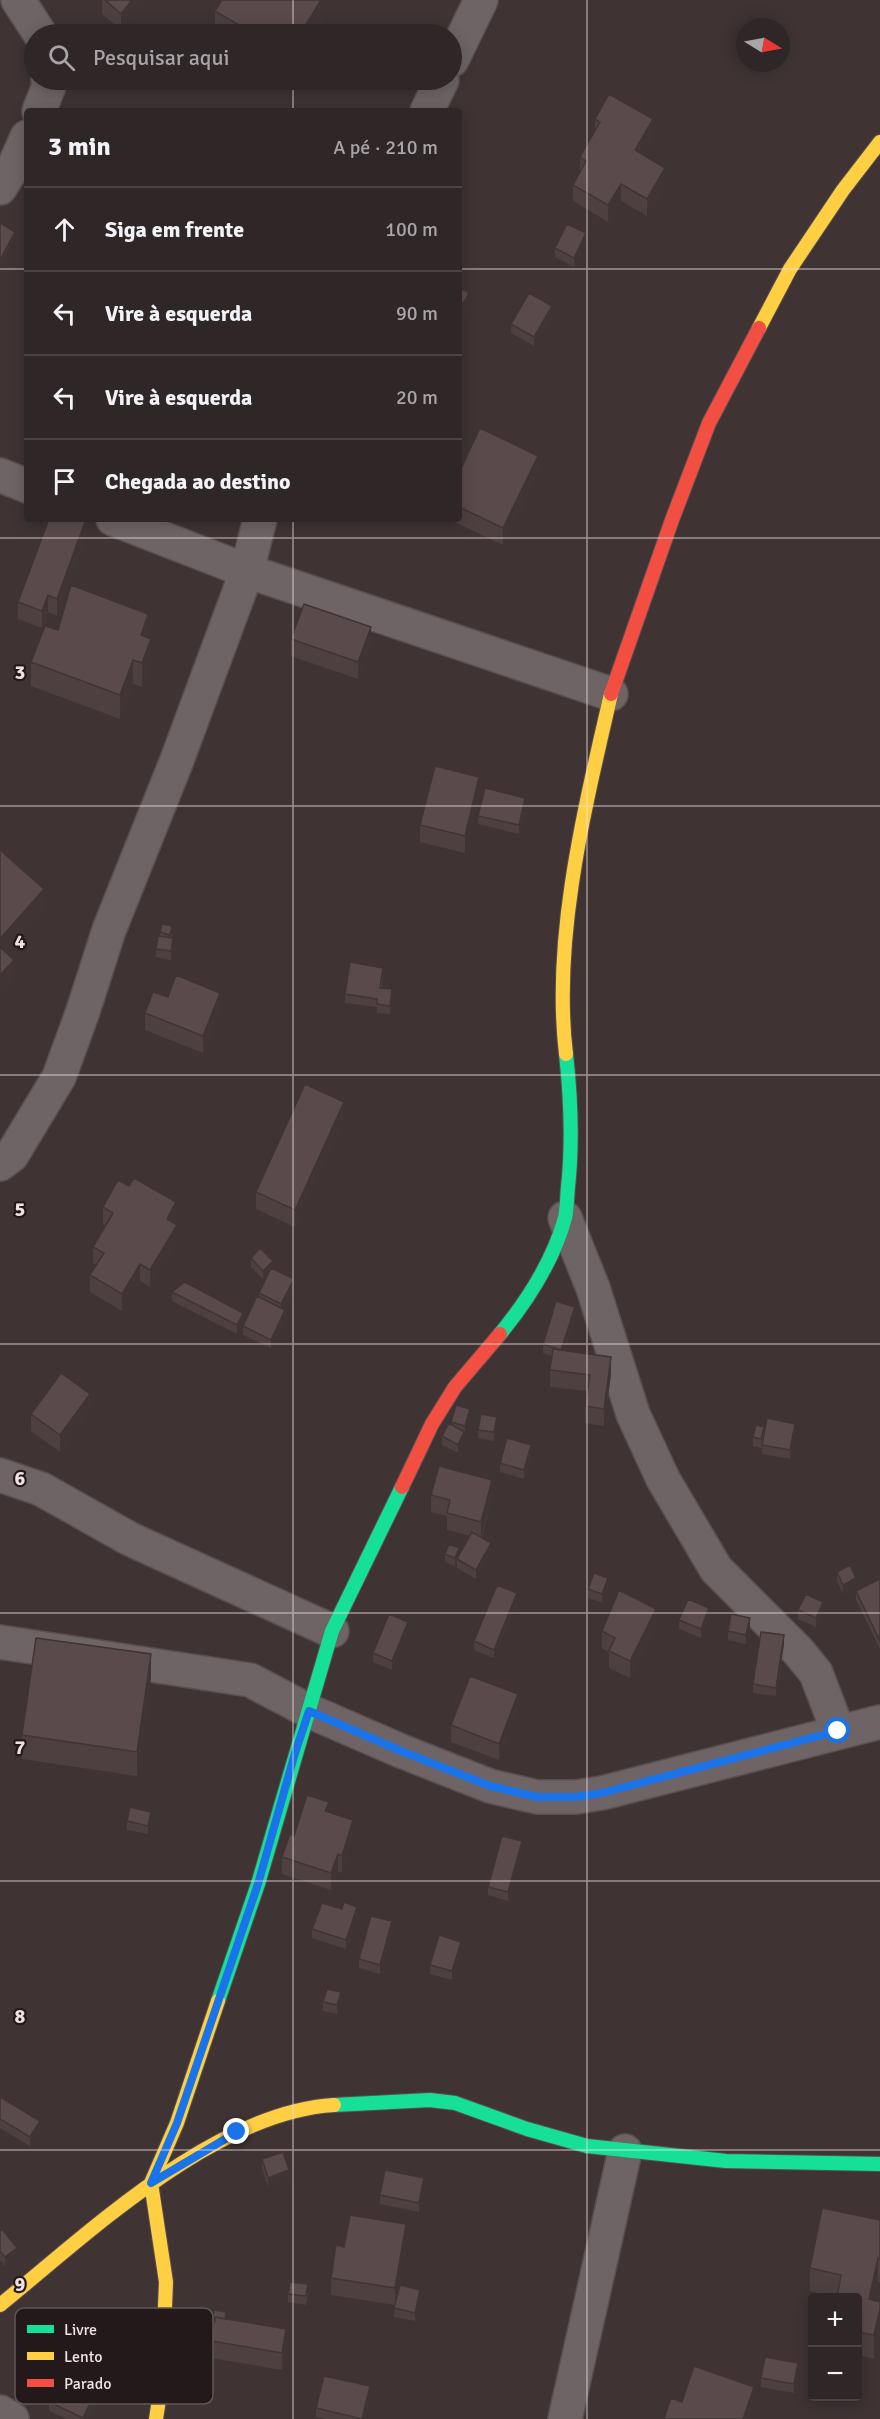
<!DOCTYPE html>
<html lang="pt">
<head>
<meta charset="utf-8">
<style>
	body { margin:0; font-family:Signika,sans-serif; background:#372e2f; color:#f1f3f6 }
	.controls { position:absolute; right:18px; bottom:18px; display:grid; overflow:hidden; border-radius:6px; box-shadow:0 3px 15px #0003 }
	.controls button { width:54px; height:54px; display:grid; place-items:center; padding:0; border:0; border-bottom:2px solid #4a4344; background:#2f2627; color:#f1f3f6; font:30px sans-serif }
	.compass { position:absolute; left:736px; top:18px; width:54px; height:54px; border-radius:50%; background:#2f2627; box-shadow:0 3px 15px #0003; rotate:100deg }
	.stop { position:absolute; width:18px; height:18px; margin:-14px; border:4px solid #1a73e8; border-radius:50%; background:#fff }
	.stop.end { background:#1a73e8; border-color:#fff; box-shadow:0 2px 6px #0008 }
	.list { margin:0; padding:0; list-style:none }
	h2 { display:flex; justify-content:space-between; align-items:center; height:78px; margin:0; padding:0 24px; font-size:26px }
	h2 small { font-size:20px; font-weight:400; color:#a7a5a7 }
	.list li { display:grid; grid-template-columns:39px 1fr auto; gap:18px; align-items:center; box-sizing:border-box; height:84px; padding:0 24px; border-top:2px solid #4a4344 }
	.list b { display:block; font-size:22px; white-space:nowrap }
	.list em { font-size:20px; font-style:normal; color:#a7a5a7 }
	.icon { flex:none; width:33px; height:33px; fill:none; stroke:currentColor; stroke-width:2; stroke-linecap:round; stroke-linejoin:round }
	.map { position:relative; flex:none; width:880px; height:2419px; overflow:hidden }
	.search { position:absolute; background:#2f2627; box-shadow:0 3px 15px #0003; left:24px; top:24px; width:438px; height:66px; display:flex; align-items:center; gap:15px; box-sizing:border-box; padding:0 21px; border-radius:33px; color:#a7a5a7; font-size:22px }
	.panel { position:absolute; background:#2f2627; box-shadow:0 3px 15px #0003; left:24px; top:108px; width:438px; height:414px; border-radius:6px }
	.map>svg:first-child { display:block }
</style>
</head>
<body>
<div class="map">
<svg width="880" height="2419" viewBox="0 0 880 2419">
	<rect width="100%" height="100%" fill="#3f3334"/>
	<g fill="none" stroke-linecap="round" stroke-linejoin="round">
		<defs>
			<path id="street" d="M18,0L40,34
				M452,60L481,0
				M39,111L49,86L48,80
				M427,111L442,80
				M0,188L15,164L27,137
				M0,475L27,486
				M113,519L247,571L611,694
				M0,1164L12,1155L59,1077L83,1011L109,930L177,760L247,571L260,519
				M565,1218L593,1288L633,1414L663,1479L716,1569L798,1651L816,1673L838,1731
				M0,1475L41,1489L130,1539L332,1631
				M0,1642L250,1680L309,1711L401,1751L490,1786L537,1797H576L602,1793L880,1722
				M0,2412L12,2419
				M565,2419L625,2151"/>
			<path id="fast" d="M500,1334C528,1300 553,1261 565,1218C567,1209 567,1197 568,1187C573,1141 571,1099 566,1054
				M218,2001L258,1884L332,1631L402,1487
				M334,2105L430,2100L455,2103L527,2129L587,2146L726,2161L880,2164"/>
			<path id="slow" d="M759,328L790,269L843,190L880,142
				M566,1054C552,938 585,807 611,694
				M0,2305C89,2233 215,2112 334,2105
				M156,2419L162,2380L166,2282L151,2183L177,2123L218,2001"/>
			<path id="jam" d="M611,694L672,520L709,423L759,328
				M402,1487L432,1424L455,1387L500,1334"/>
		</defs>
		<!-- street casing -->
		<use href="#street" stroke="#5a4f50" stroke-width="36"/>
		<!-- fast casing -->
		<use href="#fast" stroke="#5a4f50" stroke-width="16"/>
		<!-- slow casing -->
		<use href="#slow" stroke="#5a4f50" stroke-width="16"/>
		<!-- jam casing -->
		<use href="#jam" stroke="#5a4f50" stroke-width="16"/>
		<!-- street -->
		<use href="#street" stroke="#6e6465" stroke-width="33"/>
		<!-- fast -->
		<use href="#fast" stroke="#16e098" stroke-width="14"/>
		<!-- slow -->
		<use href="#slow" stroke="#ffcf43" stroke-width="14"/>
		<!-- jam -->
		<use href="#jam" stroke="#f24e42" stroke-width="14"/>
	</g>
	<!-- wall -->
	<path fill="#4e4041" d="M102,0H146L121,30L102,14Z
		M326,0V15L315,34H215V11Z
		M595,119L653,136L642,154L665,185L647,216L621,201L608,222L573,201V185L580,173V157L595,131Z
		M27,230V257H26V233Z
		M586,242L574,267L555,257V248Z
		M552,315L534,346L511,333V324Z
		M459,473H538L503,545L448,519H459Z
		M87,519V534L57,616L48,612L42,628L18,619V602Z
		M58,630L148,638L151,663L142,687L133,684L120,719L31,686V662Z
		M291,639L371,644L358,679L291,656Z
		M479,794L465,853L420,842V825Z
		M525,806L519,834L478,824V816Z
		M160,932L172,934L171,938L173,947L171,960L156,957V949L160,936Z
		M383,976L382,988L392,998L390,1014L377,1013V1007L345,1003V994Z
		M168,997L220,1009L203,1053L145,1030V1013Z
		M344,1119L295,1227L256,1209V1192Z
		M103,1207L176,1219L174,1223L177,1242L150,1287L140,1281L122,1311L90,1292V1275L96,1265L93,1263V1247L105,1225L103,1224Z
		M251,1258L273,1269L294,1288L283,1309L285,1319L271,1348L243,1335V1326L259,1297V1293L268,1275L263,1279L251,1267Z
		M172,1292L243,1322L237,1334L172,1301Z
		M575,1316L564,1350L611,1374L604,1426L585,1423V1406L587,1391L550,1387V1370L552,1356L543,1353V1344Z
		M90,1411L60,1452L31,1431V1414Z
		M470,1418L464,1435V1441L458,1453L442,1445V1436L451,1424V1422Z
		M497,1425L494,1441L478,1438V1430Z
		M764,1433H795L790,1459L762,1454V1447L761,1448L753,1446V1437Z
		M531,1454L524,1479L500,1472V1463Z
		M431,1495L492,1497L482,1538L491,1552L476,1579L457,1568V1560L455,1566L445,1562V1554L459,1557L470,1536L447,1530V1516L431,1512Z
		M837,1572L856,1587L843,1594L837,1581Z
		M880,1579V1649L856,1600V1591Z
		M608,1587L602,1603L588,1598V1589Z
		M517,1602L494,1658L474,1650V1641Z
		M798,1610L823,1611L816,1627L798,1619Z
		M709,1617L701,1638L679,1629V1620Z
		M656,1626L630,1678L609,1668V1652L602,1648V1631Z
		M750,1627L746,1644L728,1640V1631Z
		M408,1630L392,1670L373,1662V1653Z
		M784,1644L776,1696L753,1693V1684Z
		M151,1678L137,1776L22,1759V1735Z
		M518,1711L499,1760L451,1742V1725Z
		M329,1812L353,1837L342,1873L338,1871L331,1890L282,1874V1857L294,1836Z
		M151,1820L148,1834L127,1830V1821Z
		M522,1850L508,1901L488,1895V1887Z
		M342,1909L357,1915L346,1949L312,1938V1929Z
		M392,1930L380,1974L359,1968V1959Z
		M461,1951L452,1980L430,1974V1965Z
		M341,2001L337,2014L323,2011V2002Z
		M0,2097L40,2129L30,2146L0,2128Z
		M262,2159L289,2179L268,2187L262,2168Z
		M424,2187L419,2212L380,2204V2195Z
		M880,2220V2282H878L874,2300L880,2302V2333L874,2359L858,2355V2298H836L810,2291V2268Z
		M0,2231L17,2256L5,2266L0,2260Z
		M406,2241L395,2304L420,2298L415,2321L394,2317L395,2305L331,2295V2278L344,2247Z
		M308,2293L306,2305L288,2302V2294Z
		M226,2319L286,2346L282,2370L211,2358V2341L213,2329H212V2320Z
		M136,2337L132,2372L115,2370V2362Z
		M175,2345H201L200,2357L175,2354Z
		M798,2372L794,2393L761,2387V2378Z
		M370,2395L364,2419H325L316,2417V2408Z
		M95,2401L86,2419H67L49,2411V2402Z"/>
	<!-- shaded-wall -->
	<path fill="#403435" d="M132,0H146L121,30V14Z
		M321,0H326V15L315,34H300Z
		M653,119V136L635,166V150Z
		M665,168V185L647,216V199Z
		M621,184V201L608,222V205Z
		M15,232V240L0,269V260Z
		M586,233V242L574,267V258Z
		M469,293V309L459,328V311Z
		M552,306V315L534,346V337Z
		M538,456V473L503,545V528Z
		M86,519H87V534L57,616V599Z
		M48,595V612L42,628V611Z
		M148,614V638L141,635Z
		M371,627V644L358,679V662Z
		M151,639V663L142,687V663Z
		M133,660V684L120,719V695Z
		M479,777V794L465,853V836Z
		M525,798V806L519,834V825Z
		M44,889V912L0,963V939Z
		M173,938V947L171,960V951Z
		M14,960V983L0,999V975Z
		M392,989V998L390,1014V1006Z
		M220,993V1009L203,1053V1036Z
		M344,1102V1119L295,1227V1210Z
		M176,1202V1219L167,1236V1219Z
		M177,1225V1242L150,1287V1270Z
		M273,1261V1270L263,1279V1271Z
		M140,1264V1281L122,1311V1294Z
		M294,1279V1288L281,1313V1304Z
		M575,1307V1316L561,1359V1350Z
		M285,1310V1319L271,1348V1340Z
		M243,1313V1322L237,1334V1325Z
		M611,1357V1374L604,1426V1409Z
		M90,1394V1411L60,1452V1435Z
		M470,1409V1418L465,1435V1426Z
		M497,1417V1425L494,1441V1432Z
		M795,1424V1433L790,1459V1450Z
		M464,1432V1441L458,1453V1445Z
		M531,1445V1454L524,1479V1470Z
		M492,1480V1497L481,1539V1522Z
		M491,1543V1552L476,1579V1570Z
		M459,1548V1557L455,1566V1558Z
		M608,1578V1587L602,1603V1594Z
		M856,1578V1587L843,1594V1585Z
		M517,1593V1602L494,1658V1650Z
		M823,1602V1611L816,1627V1618Z
		M709,1608V1617L701,1638V1629Z
		M656,1609V1626L630,1678V1661Z
		M750,1618V1627L746,1644V1635Z
		M408,1622V1630L392,1670V1661Z
		M784,1635V1644L776,1696V1688Z
		M151,1654V1678L137,1776V1752Z
		M518,1694V1711L499,1760V1744Z
		M329,1802V1818L325,1811Z
		M151,1812V1820L148,1834V1826Z
		M353,1820V1837L342,1873V1856Z
		M522,1841V1850L508,1901V1892Z
		M338,1854V1871L331,1890V1873Z
		M357,1907V1915L346,1949V1940Z
		M392,1921V1930L380,1974V1965Z
		M461,1942V1951L452,1980V1971Z
		M341,1992V2001L337,2014V2005Z
		M40,2121V2129L30,2146V2137Z
		M289,2170V2179L268,2187V2178Z
		M424,2178V2187L419,2212V2203Z
		M406,2224V2241L395,2305V2288Z
		M17,2248V2256L5,2266V2257Z
		M878,2258V2282L869,2323V2299Z
		M420,2290V2298L415,2321V2313Z
		M880,2309V2333L874,2359V2335Z
		M136,2329V2337L132,2372V2363Z
		M286,2329V2346L282,2370V2353Z
		M798,2363V2372L794,2393V2384Z
		M370,2386V2395L364,2419H362Z
		M754,2387V2404L749,2419H743Z
		M95,2392V2401L86,2419H83Z"/>
	<!-- building -->
	<path fill="#5b4a4c" stroke="#403435" stroke-width="1.5" d="M105,0H132L121,14Z
		M222,0H321L300,34H294L285,29L281,34H254L215,11Z
		M609,94L653,119L635,150L665,168L647,199L621,184L608,205L573,185L586,161L580,157L600,122L595,119Z
		M0,223L15,232L0,260Z
		M567,224L586,233L574,258L555,248Z
		M459,287L469,293L459,311Z
		M529,293L552,306L534,337L511,324Z
		M480,428L538,456L503,528L459,507V473Z
		M49,519H86L57,599L48,595L42,611L18,602Z
		M71,585L148,614L141,635L151,639L142,663L133,660L120,695L31,662L45,626L58,630Z
		M304,604L371,627L358,662L291,639Z
		M435,766L479,777L465,836L420,825Z
		M485,788L525,798L519,825L478,816Z
		M0,850L44,889L0,939Z
		M162,924L172,926L170,935L160,932Z
		M158,936L173,938L171,951L156,949Z
		M0,947L14,960L0,975Z
		M350,962L383,968L380,988L392,989L390,1006L377,1004V999L345,994Z
		M176,975L220,993L203,1036L145,1013L153,992L168,997Z
		M305,1084L344,1102L295,1210L256,1192Z
		M134,1178L176,1202L167,1219L177,1225L150,1270L140,1264L122,1294L90,1275L104,1253L93,1247L113,1213L103,1207L118,1180L129,1186Z
		M260,1248L273,1261L263,1271L251,1258Z
		M271,1268L294,1279L281,1304L259,1293Z
		M185,1282L243,1313L237,1325L172,1292Z
		M257,1296L285,1310L271,1340L243,1326Z
		M556,1301L575,1307L561,1350L543,1344Z
		M553,1349L611,1357L604,1409L585,1406L590,1375L550,1370Z
		M61,1373L90,1394L60,1435L31,1414Z
		M456,1405L470,1409L465,1426L451,1422Z
		M481,1414L497,1417L494,1432L478,1430Z
		M767,1418L795,1424L790,1450L762,1445Z
		M449,1423L464,1432L458,1445L442,1436Z
		M756,1425L764,1427L761,1439L753,1437Z
		M507,1438L531,1445L524,1470L500,1463Z
		M439,1466L492,1480L481,1522L447,1513L450,1500L431,1495Z
		M472,1532L491,1543L476,1570L457,1559Z
		M449,1544L459,1548L455,1558L445,1554Z
		M850,1565L856,1578L843,1585L837,1572Z
		M594,1573L608,1578L602,1594L588,1589Z
		M880,1579V1641L856,1591Z
		M497,1585L517,1593L494,1650L474,1641Z
		M619,1590L656,1609L630,1661L609,1651L615,1638L602,1631Z
		M806,1594L823,1602L816,1618L798,1610Z
		M688,1599L709,1608L701,1629L679,1620Z
		M389,1614L408,1622L392,1661L373,1653Z
		M731,1614L750,1618L746,1635L728,1631Z
		M761,1632L784,1635L776,1688L753,1684Z
		M36,1638L151,1654L137,1752L22,1735Z
		M470,1676L518,1694L499,1744L451,1725Z
		M307,1795L329,1802L325,1811L353,1820L342,1856L338,1854L331,1873L282,1857L290,1834L294,1836Z
		M130,1807L151,1812L148,1826L127,1821Z
		M502,1836L522,1841L508,1892L488,1887Z
		M344,1902L357,1907L346,1940L312,1929L322,1903L342,1909Z
		M371,1916L392,1921L380,1965L359,1959Z
		M439,1935L461,1942L452,1971L430,1965Z
		M327,1989L341,1992L337,2005L323,2002Z
		M0,2097L40,2121L30,2137L0,2119Z
		M283,2152L289,2170L268,2178L262,2159Z
		M385,2170L424,2178L419,2203L380,2195Z
		M822,2208L880,2220V2259L878,2258L869,2299L880,2302V2309L874,2335L858,2332V2298H837L841,2275L810,2268Z
		M350,2215L406,2224L395,2288L331,2278L336,2245L344,2247Z
		M2,2229L17,2248L5,2257L0,2251V2231Z
		M290,2282L308,2284L306,2296L288,2294Z
		M400,2285L420,2290L415,2313L394,2308Z
		M214,2310L226,2312L225,2319L215,2317V2321L212,2320Z
		M215,2317L286,2329L282,2353L211,2341Z
		M765,2357L798,2363L794,2384L761,2378Z
		M694,2366L754,2387L743,2419H664L671,2398L682,2402Z
		M62,2376L95,2392L83,2418L49,2402Z
		M324,2376L370,2386L362,2419L316,2408Z"/>
	<g fill="none" stroke-linecap="round" stroke-linejoin="round">
		<!-- route -->
		<path stroke="#1a73e8" stroke-width="8" d="M237,2132L151,2183L177,2123L258,1884L295,1753L309,1711L401,1751L490,1786L537,1797H576L602,1793L838,1731"/>
	</g>
	<!-- grid -->
	<path fill="none" stroke="#f0e1e2" stroke-width="1.5" stroke-opacity="0.55" d="M293,0V34M587,0V2419M293,80V111M0,269H27M459,269H880M293,519V2419M0,538H880M0,806H880M0,1075H880M0,1344H880M0,1613H880M0,1881H880M0,2150H880"/>
	<!-- legend -->
	<rect x="15" y="2308" width="198" height="96" rx="9" fill="#24191a" stroke="#615556" stroke-width="1.5"/>
	<rect x="27" y="2325" width="27" height="8" fill="#16e098"/>
	<rect x="27" y="2352" width="27" height="8" fill="#ffcf43"/>
	<rect x="27" y="2379" width="27" height="8" fill="#f24e42"/>
	<g font-size="16" fill="#f0e1e2">
		<text x="64" y="2335">Livre</text>
		<text x="64" y="2362">Lento</text>
		<text x="64" y="2389">Parado</text>
	</g>
	<g font-size="20" text-anchor="middle" font-weight="bold" fill="#f0e1e2" stroke="#24191a" stroke-width="4.5" stroke-linejoin="round" paint-order="stroke">
		<text x="20" y="679">3</text>
		<text x="20" y="948">4</text>
		<text x="20" y="1216">5</text>
		<text x="20" y="1485">6</text>
		<text x="20" y="1754">7</text>
		<text x="20" y="2023">8</text>
		<text x="20" y="2291">9</text>
	</g>
</svg>
<div class="controls">
<button>+</button>
<button>−</button>
</div>
<svg class="compass" viewBox="-18 -18 36 36"><path d="M0-13l5 13h-10z" fill="#e53935"/><path d="M0 13l5-13h-10z" fill="#a7a5a7"/></svg>
<div class="stop" style="left:838px;top:1731px"></div>
<div class="stop end" style="left:237px;top:2132px"></div>
<div class="search"><svg class="icon" aria-label="search" viewBox="0 0 24 24"><circle cx="10" cy="10" r="6"/><path d="M15 15l6 6"/></svg>Pesquisar aqui</div>
<section class="panel">
<h2>3 min<small>A pé · 210 m</small></h2>
<ul class="list">
<li><svg class="icon" aria-label="ahead" viewBox="0 0 24 24"><path d="M12 20V5M6 11l6-6 6 6"/></svg><div><b>Siga em frente</b></div><em>100 m</em></li>
<li><svg class="icon" aria-label="left" viewBox="0 0 24 24"><path d="M17 20v-9H6M10 6l-5 5 5 5"/></svg><div><b>Vire à esquerda</b></div><em>90 m</em></li>
<li><svg class="icon" aria-label="left" viewBox="0 0 24 24"><path d="M17 20v-9H6M10 6l-5 5 5 5"/></svg><div><b>Vire à esquerda</b></div><em>20 m</em></li>
<li><svg class="icon" aria-label="arrive" viewBox="0 0 24 24"><path d="M6 21V4h12l-3 4 3 4H6"/></svg><div><b>Chegada ao destino</b></div></li>
</ul>
</section>
</div>
</body>
</html>
